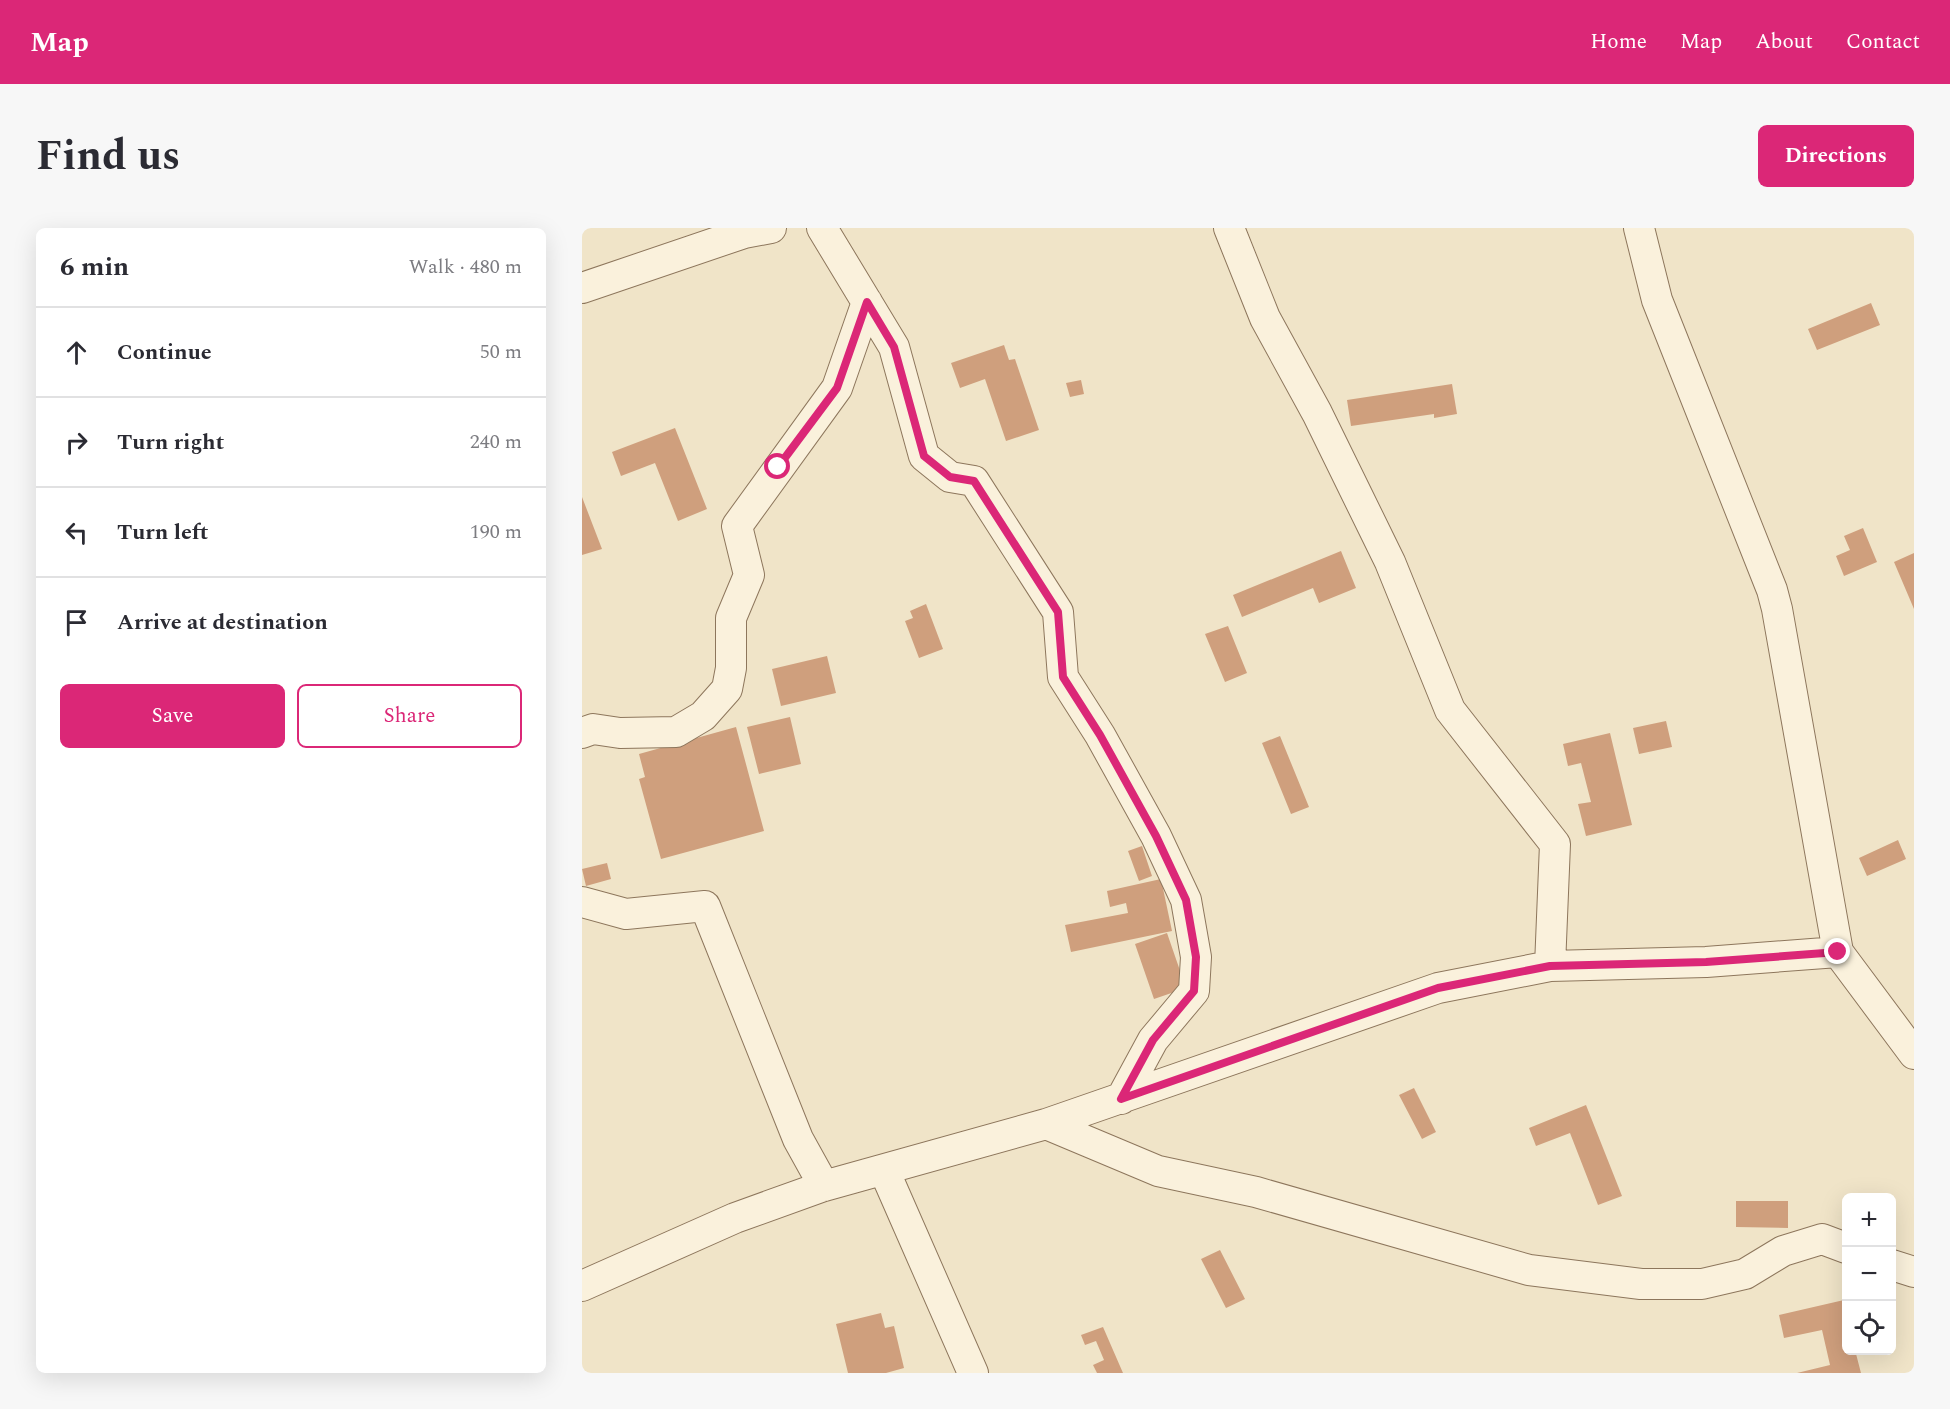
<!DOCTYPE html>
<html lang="en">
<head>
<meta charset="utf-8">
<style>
	body { margin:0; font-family:Spectral,serif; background:#f7f7f7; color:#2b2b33 }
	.controls { position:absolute; right:18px; bottom:18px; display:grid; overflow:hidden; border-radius:9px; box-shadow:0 6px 24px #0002 }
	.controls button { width:54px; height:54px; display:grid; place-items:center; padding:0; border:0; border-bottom:2px solid #e1e1e2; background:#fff; color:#2b2b33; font:30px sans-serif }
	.stop { position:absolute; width:18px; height:18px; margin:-14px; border:4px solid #db2777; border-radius:50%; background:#fff }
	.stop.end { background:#db2777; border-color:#fff; box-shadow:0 2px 6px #0008 }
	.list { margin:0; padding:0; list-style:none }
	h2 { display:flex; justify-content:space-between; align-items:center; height:78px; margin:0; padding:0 24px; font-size:26px }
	h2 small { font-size:20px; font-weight:400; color:#7c7c81 }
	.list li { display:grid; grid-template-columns:39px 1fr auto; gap:18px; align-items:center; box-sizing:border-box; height:90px; padding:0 24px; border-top:2px solid #e1e1e2 }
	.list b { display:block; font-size:22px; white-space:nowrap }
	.list em { font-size:20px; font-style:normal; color:#7c7c81 }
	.actions { display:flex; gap:12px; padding:18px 24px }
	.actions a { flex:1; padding:14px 0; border:2px solid #db2777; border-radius:9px; text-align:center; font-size:21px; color:#db2777 }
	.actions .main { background:#db2777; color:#fff }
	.icon { flex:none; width:33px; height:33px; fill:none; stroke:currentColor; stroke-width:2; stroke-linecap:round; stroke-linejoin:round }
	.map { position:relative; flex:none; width:1332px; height:1145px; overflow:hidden; border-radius:9px }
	header { display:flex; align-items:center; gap:36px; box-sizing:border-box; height:84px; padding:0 30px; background:#db2777; color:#fff }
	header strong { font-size:28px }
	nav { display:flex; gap:33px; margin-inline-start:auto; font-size:21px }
	.intro { display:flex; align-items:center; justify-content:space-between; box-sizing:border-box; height:144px; padding:0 36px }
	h1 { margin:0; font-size:42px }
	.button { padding:15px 27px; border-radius:9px; background:#db2777; color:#fff; font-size:21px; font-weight:700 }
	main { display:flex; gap:36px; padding:0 36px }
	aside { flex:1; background:#fff; border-radius:9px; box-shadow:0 6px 24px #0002 }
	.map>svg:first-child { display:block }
</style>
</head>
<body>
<header>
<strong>Map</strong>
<nav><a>Home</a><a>Map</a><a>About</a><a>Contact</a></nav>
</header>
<div class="intro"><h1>Find us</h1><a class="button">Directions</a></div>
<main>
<aside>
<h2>6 min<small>Walk · 480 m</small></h2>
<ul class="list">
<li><svg class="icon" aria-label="ahead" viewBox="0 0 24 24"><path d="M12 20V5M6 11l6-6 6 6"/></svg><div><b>Continue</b></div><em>50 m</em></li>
<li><svg class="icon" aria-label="right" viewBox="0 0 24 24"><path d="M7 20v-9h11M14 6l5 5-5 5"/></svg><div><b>Turn right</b></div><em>240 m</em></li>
<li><svg class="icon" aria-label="left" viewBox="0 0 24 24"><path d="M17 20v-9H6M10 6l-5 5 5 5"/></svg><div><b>Turn left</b></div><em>190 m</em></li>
<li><svg class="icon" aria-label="arrive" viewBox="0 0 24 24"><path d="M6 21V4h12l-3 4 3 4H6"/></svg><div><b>Arrive at destination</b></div></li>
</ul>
<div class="actions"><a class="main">Save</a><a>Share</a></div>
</aside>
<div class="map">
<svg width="1332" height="1145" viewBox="0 0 1332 1145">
	<rect width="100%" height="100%" fill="#f0e4c8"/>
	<!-- building -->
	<path fill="#cf9f7d" d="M1289,75L1298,97L1235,122L1226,101Z
		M422,117L427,132L433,131L457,202L424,213L403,151L378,160L369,135Z
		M499,152L502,166L488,169L484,155Z
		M870,156L875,186L852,190V186L769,198L765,172Z
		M93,200L125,281L96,293L73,235L39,248L30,224Z
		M0,269L20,321L0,327Z
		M1281,300L1295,334L1262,348L1254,328L1268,322L1262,308Z
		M759,323L774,360L737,375L731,360L660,389L651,367Z
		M1332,325V381L1312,334Z
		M344,376L361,421L337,430L323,393L331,390L328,383Z
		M646,398L665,445L643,454L623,406Z
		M245,428L254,465L199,478L190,441Z
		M208,489L219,536L177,546L165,499Z
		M1084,493L1090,519L1057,526L1051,500Z
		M154,499L182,603L79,631L57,551L63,549L57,526Z
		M1028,505L1050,597L1004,608L996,576L1009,574L999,535L986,538L981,516Z
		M698,508L727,579L709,586L680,515Z
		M1316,612L1324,631L1285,648L1277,630Z
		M560,618L570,648L557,653L546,623Z
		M25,635L29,651L4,658L0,641Z
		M579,651L590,703L489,724L483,697L546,685L544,675L528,679L525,663Z
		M585,705L604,760L572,771L553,716Z
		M832,860L854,904L840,911L817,867Z
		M1004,877L1040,968L1016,977L988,905L954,918L947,900Z
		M1154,973H1206V1000L1154,999Z
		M638,1022L663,1071L644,1080L619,1031Z
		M1262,1072L1264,1084V1122H1273L1279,1145H1215L1248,1137L1240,1102L1202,1110L1197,1087Z
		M299,1085L303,1100L312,1098L322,1140L304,1145H266L254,1096Z
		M521,1099L541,1145H515L511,1137L522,1132L514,1113L503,1117L499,1107Z"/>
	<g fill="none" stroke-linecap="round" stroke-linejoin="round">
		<defs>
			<path id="street" d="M240,0L312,119L342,228L368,249L392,253L476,384L481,449L518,507L574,608L604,672L614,729L612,763L571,812L539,871
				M647,0L683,90L735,185L808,334L868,482L973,616L968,738
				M1057,0L1075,72L1190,362L1195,381L1256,724L1332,826
				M0,60L162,5L189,0
				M0,505L11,501L38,505L94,504L121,488L145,461L149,440V390L167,347L155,298L255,160L285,74
				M0,674L44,686L123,678L216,911L242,958
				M464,896L576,943L674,964L947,1042L1059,1056H1120L1163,1046L1201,1023L1240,1011L1264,1020
				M302,942L391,1145
				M1310,1037L1332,1044
				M0,1058L153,990L242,958L464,896L856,760L968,738L1124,734L1256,724"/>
		</defs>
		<!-- street casing -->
		<use href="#street" stroke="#8d765c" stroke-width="32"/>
		<!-- street -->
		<use href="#street" stroke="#faf1dc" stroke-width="30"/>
	</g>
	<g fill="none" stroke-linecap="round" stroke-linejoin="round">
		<!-- route -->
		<path stroke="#db2777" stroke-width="8" d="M196,239L255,160L285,74L312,119L342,228L368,249L392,253L476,384L481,449L518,507L574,608L604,672L614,729L612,763L571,812L539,871L856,760L968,738L1124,734L1256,724"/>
	</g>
</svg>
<div class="controls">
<button>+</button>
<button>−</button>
<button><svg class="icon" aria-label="locate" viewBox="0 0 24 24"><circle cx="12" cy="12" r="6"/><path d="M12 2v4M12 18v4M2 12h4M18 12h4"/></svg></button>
</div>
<div class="stop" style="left:196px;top:239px"></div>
<div class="stop end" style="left:1256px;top:724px"></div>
</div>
</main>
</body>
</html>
